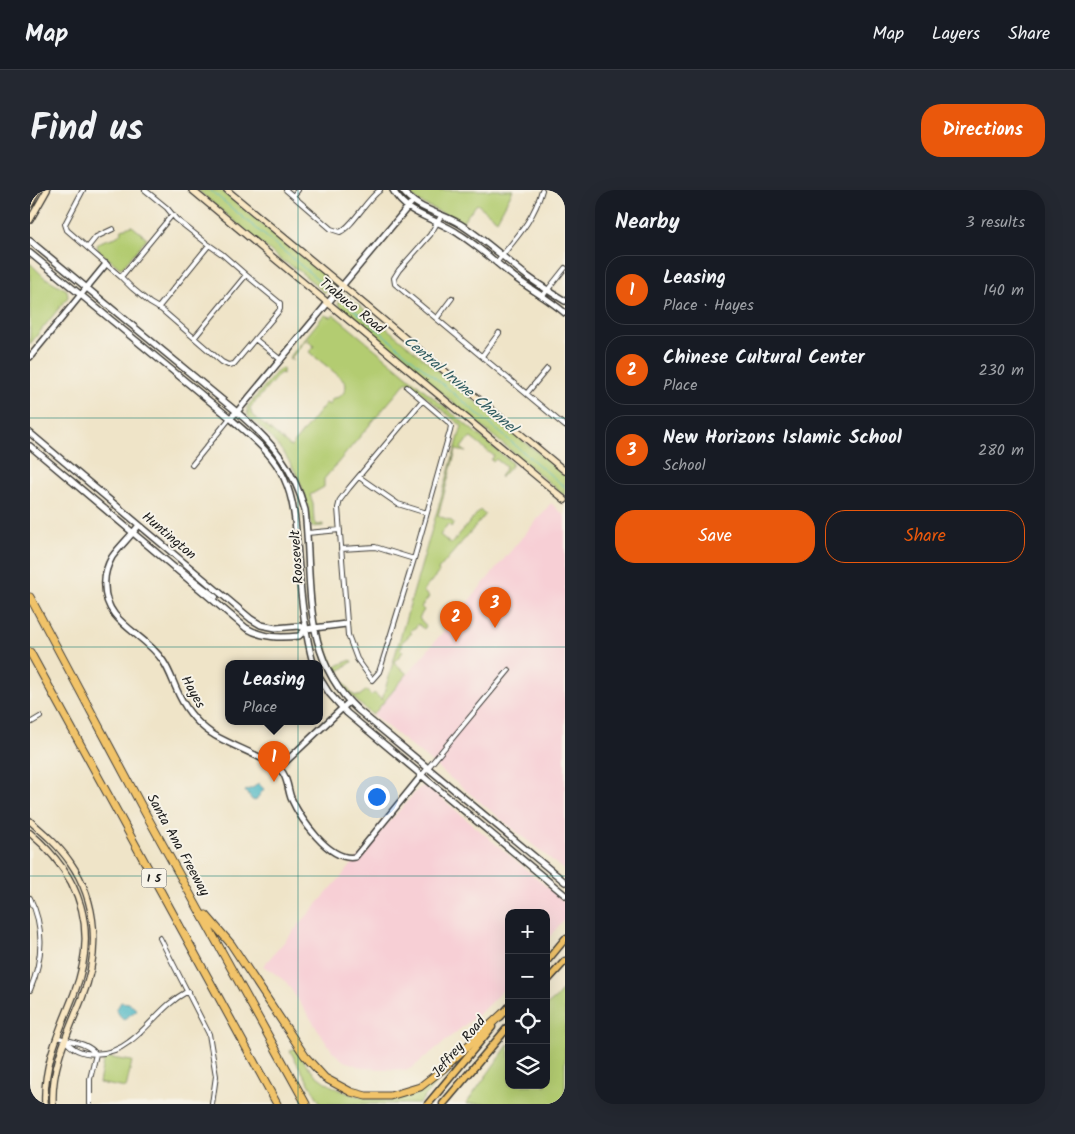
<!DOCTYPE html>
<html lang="en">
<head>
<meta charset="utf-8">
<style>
	body { margin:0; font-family:Kalam,sans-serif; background:#242831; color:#f1f3f6 }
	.controls { position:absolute; right:15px; bottom:15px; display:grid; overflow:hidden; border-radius:10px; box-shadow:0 5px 20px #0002 }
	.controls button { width:45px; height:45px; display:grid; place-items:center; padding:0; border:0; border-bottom:1px solid #363941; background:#171b24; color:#f1f3f6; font:25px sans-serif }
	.you { position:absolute; left:346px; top:606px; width:18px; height:18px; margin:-12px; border:4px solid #fff; border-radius:50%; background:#1a73e8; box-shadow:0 0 0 8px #1a73e833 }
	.badge { display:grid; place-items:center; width:32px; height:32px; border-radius:50%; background:#ea580c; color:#fff; font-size:16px; font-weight:700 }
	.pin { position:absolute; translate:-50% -41px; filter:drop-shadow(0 1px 2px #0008) }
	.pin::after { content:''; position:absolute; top:26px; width:18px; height:15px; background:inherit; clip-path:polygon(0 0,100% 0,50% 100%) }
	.popup { position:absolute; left:195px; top:470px; width:98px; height:65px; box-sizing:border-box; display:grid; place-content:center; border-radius:10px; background:#171b24; filter:drop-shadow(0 1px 4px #0005); font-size:16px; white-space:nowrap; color:#9ea1a6 }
	.popup b { font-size:19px; color:#f1f3f6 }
	.popup::after { content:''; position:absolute; left:50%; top:100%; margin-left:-10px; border:10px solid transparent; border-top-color:#171b24 }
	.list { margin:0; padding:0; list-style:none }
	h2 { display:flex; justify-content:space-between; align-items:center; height:65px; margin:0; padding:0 20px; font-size:21px }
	h2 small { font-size:16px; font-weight:400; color:#9ea1a6 }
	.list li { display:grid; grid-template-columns:32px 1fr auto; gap:15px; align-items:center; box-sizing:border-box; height:70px; margin:0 10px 10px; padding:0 10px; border:1px solid #363941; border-radius:20px }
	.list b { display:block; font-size:19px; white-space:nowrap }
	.list p { margin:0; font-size:16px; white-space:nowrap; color:#9ea1a6 }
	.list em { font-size:16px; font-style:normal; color:#9ea1a6 }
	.actions { display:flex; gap:10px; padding:15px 20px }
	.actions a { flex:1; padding:11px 0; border:1px solid #ea580c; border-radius:20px; text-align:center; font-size:18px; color:#ea580c }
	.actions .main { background:#ea580c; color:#fff }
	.icon { flex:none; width:28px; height:28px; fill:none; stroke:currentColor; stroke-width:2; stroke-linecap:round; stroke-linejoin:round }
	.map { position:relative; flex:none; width:535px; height:914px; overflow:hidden; border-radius:20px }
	header { display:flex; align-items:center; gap:30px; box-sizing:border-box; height:70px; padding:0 25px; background:#171b24; border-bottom:1px solid #363941 }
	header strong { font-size:24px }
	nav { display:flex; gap:28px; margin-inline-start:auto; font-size:18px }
	.intro { display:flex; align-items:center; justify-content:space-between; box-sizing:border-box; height:120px; padding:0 30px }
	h1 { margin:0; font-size:35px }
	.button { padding:12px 22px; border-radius:20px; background:#ea580c; color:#fff; font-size:18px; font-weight:700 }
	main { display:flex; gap:30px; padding:0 30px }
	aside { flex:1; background:#171b24; border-radius:20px; box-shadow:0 5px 20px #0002 }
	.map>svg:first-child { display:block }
</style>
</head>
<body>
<header>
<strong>Map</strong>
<nav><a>Map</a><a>Layers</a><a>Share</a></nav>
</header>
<div class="intro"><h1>Find us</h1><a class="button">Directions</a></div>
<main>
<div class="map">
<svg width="535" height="914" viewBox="0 0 535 914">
	<rect width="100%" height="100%" fill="#f7f3e8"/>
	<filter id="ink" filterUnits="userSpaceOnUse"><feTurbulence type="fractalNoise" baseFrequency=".02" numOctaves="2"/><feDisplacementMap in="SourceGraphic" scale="10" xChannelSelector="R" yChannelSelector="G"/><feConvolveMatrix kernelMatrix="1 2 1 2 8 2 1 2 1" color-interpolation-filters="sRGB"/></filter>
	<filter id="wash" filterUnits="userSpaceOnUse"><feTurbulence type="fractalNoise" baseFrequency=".0096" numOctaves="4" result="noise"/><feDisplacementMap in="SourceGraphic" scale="20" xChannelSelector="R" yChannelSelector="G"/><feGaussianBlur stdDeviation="1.12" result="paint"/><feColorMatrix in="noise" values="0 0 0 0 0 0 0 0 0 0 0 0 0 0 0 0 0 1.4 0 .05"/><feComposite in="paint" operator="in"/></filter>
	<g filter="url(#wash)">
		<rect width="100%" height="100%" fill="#efe4c8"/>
		<!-- built -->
		<path fill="#f7cfd5" d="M521,313L535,326V681L343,525Z
			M393,596L398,597L535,712V728L516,751V723H479V794L451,822L382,878L376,880L333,878L314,871L303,862L256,792L240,780L233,776L388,599Z"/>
		<!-- green -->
		<path fill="#b3cc71" stroke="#687446" d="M167,0H191L291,82L302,94L295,103L268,80L251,70Z
			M376,0H483L467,30L447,14L432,32L389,12Z
			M102,36L117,48L93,77L90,78L68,60L67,55C75,46 89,52 92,39Z
			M0,73L14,87L37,100L38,107L0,154Z
			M315,104L535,285V306L317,124L308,114Z
			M294,125L301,127L304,125L481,272L482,275L471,287H470L476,277L466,269L463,272L461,270L464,266L441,248L437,250L431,258L436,262L426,260L408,326L420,330L424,333L421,337L418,334L410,345L421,354L450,320L455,325L408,380L409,382L393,401L399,407L391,417L394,420L389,428L396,436L394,439L388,434L385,438H384L380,441L382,443L371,453L373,455L370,459L373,462L364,472L377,484L343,525C317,505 299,482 290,450L293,447L303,475L306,476L321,470L322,472L309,481L308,485L323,505L329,506L337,500L341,506L344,503L352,510L432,236L377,191L294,289V297L280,305L283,313L284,332L287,335L293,334V336L281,337C276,288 255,258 218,226L217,217L248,180L253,178V184L250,183L220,218L222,225L261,257L296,213L299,215L303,208C311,208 315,203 316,195C314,188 287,169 279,162L284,156L278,151L280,149L278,147L261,168L264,171L259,168Z
			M535,797V914H436L479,854V895H516V816L526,808Z
			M265,858C272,868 278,878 287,886C322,914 365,914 404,892L406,893L389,914H291L260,861Z
			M74,867L102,871L96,898L69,893Z"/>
		<!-- water -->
		<path fill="#48b6c3" stroke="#326970" d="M228,593L234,599L225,611L222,610L215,601L224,597Z
			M91,812L99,813L107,820L93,830L86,820Z"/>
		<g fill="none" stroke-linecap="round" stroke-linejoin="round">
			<!-- stream -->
			<path stroke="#48b6c3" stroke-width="1" d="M180,0L298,98
				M311,109L535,297"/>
		</g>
	</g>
	<g filter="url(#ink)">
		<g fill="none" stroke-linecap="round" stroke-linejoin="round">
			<defs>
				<path id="minor" d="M53,0L35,34L37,40L91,87L102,98L120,113L132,120L192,172L198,175L204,174L248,122L250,119V113L216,85L192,64L179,55L146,29L137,18L115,0
					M256,0L301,39L310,42C323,36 336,10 350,0
					M263,6L268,0
					M411,26L400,45L369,80L364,88L365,94L535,236
					M58,57L66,47L83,39
					M466,73C485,49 504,30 512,0
					M91,87L142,25
					M512,107L535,78
					M128,118L179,55
					M407,128L422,108
					M165,147L216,85
					M225,149L251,170
					M452,166L469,143
					M377,197L417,231L421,236L420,241L384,369L352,473L349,482L342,490L327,469L318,445L308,318L310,310L319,298L392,211
					M497,203L517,179
					M162,275L200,228
					M329,287L368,314L397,323
					M277,343L310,340
					M311,359L345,357L384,369
					M144,379L149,378L186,407
					M0,533L10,527
					M392,585L479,480
					M0,708C15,738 13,769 0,800
					M130,748L179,844L186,886L182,914
					M27,847C40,852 57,852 66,864
					M35,850C50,870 81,866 99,852C121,836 132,815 158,801
					M60,914V889L66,864"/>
				<path id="tertiary" d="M363,0C377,26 406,28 429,44C450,57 468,75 487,89C503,101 520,110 535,123
					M372,0C387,20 410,22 430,34C454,49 475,69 497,86C509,95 522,103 535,111
					M0,51L207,222C241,251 263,276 275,320C283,391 270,467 328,520L535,692
					M0,63L200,228C220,246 243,263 254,288C267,316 266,348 269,378C271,410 275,442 283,473
					M0,167L76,74
					M200,228L207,222L382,12
					M0,243L221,429L231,435L246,438L269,436L276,439L316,434
					M0,256L216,438C233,448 250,448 269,446L276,439
					M109,335C101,346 90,356 82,367C77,376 74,386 75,396C75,434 114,442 133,471C139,480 142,489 146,498C153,515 165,532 181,543C198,555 244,570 253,583C258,591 258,600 261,608C270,628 299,672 325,667L392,585
					M289,487L299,503L317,523L535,705
					M249,578L319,512"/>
				<path id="secondary" d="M162,0L535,310
					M197,0L535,281
					M0,14L7,0
					M0,30L17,0
					M0,631C15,644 29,656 40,672C68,712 70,764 52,808C38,843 21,876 23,914
					M0,643C51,686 69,740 44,804C30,840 13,874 15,914"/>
				<path id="primary" d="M516,772L535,749
					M516,792L535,771
					M470,827L479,817
					M398,914L462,837
					M413,914L479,836"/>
				<path id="motorway" d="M0,407L112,617L276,914
					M0,462L247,914
					M176,725L201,754L275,866L295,888L321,902L336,906H360L390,897L413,879L473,823"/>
			</defs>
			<!-- minor casing -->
			<use href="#minor" stroke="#3c3a36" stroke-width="6"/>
			<!-- tertiary casing -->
			<use href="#tertiary" stroke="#3c3a36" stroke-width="8"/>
			<!-- secondary casing -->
			<use href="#secondary" stroke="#3c3a36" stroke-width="8"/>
			<!-- primary casing -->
			<use href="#primary" stroke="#3c3a36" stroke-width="9"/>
			<!-- motorway casing -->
			<use href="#motorway" stroke="#3c3a36" stroke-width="9"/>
			<!-- minor -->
			<use href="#minor" stroke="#fff" stroke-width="4"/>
			<!-- tertiary -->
			<use href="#tertiary" stroke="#fff" stroke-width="5"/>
			<!-- secondary -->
			<use href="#secondary" stroke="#f9e7c3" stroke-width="5.5"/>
			<!-- primary -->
			<use href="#primary" stroke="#f1c369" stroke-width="6"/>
			<!-- motorway -->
			<use href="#motorway" stroke="#f1c369" stroke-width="7"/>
		</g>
	</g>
	<!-- grid -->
	<path fill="none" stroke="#0f766e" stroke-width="1" stroke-opacity="0.55" d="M268,0V914M0,228H535M0,457H535M0,686H535"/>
	<g text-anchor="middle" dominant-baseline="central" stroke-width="4" stroke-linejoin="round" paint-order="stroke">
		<!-- shield labels -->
		<rect fill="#f7f3e8" stroke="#5e5c59" stroke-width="1" x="111.5" y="678.5" width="25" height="19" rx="4"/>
		<g font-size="12" font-weight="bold" fill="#1c1c1c">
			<text x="124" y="688">I 5</text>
		</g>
		<!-- street labels -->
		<g font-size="14" fill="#1c1c1c" stroke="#f7f3e8">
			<text transform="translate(322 116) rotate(39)">Trabuco Road</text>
			<text transform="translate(139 346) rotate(40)">Huntington</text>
			<text transform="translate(267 367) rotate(-94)">Roosevelt</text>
			<text transform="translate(163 502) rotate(61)">Hayes</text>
			<text transform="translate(148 655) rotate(61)">Santa Ana Freeway</text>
			<text transform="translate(429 857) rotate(-50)">Jeffrey Road</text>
		</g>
		<!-- water labels -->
		<g font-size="15" font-style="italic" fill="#2e5a5f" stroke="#f7f3e8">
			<text transform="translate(430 195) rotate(40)">Central Irvine Channel</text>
		</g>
	</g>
</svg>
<div class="controls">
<button>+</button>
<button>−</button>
<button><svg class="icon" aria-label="locate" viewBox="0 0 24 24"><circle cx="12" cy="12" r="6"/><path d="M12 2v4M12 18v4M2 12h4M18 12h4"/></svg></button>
<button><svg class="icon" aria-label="layers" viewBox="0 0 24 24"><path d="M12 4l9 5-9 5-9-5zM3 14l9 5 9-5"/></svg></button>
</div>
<div class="you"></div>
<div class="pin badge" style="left:244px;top:592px">1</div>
<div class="popup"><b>Leasing</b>Place</div>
<div class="pin badge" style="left:426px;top:452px">2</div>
<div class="pin badge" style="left:465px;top:438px">3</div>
</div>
<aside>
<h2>Nearby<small>3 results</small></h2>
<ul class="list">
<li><span class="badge">1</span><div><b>Leasing</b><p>Place · Hayes</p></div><em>140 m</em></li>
<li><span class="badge">2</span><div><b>Chinese Cultural Center</b><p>Place</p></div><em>230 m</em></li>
<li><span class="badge">3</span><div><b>New Horizons Islamic School</b><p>School</p></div><em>280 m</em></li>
</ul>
<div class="actions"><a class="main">Save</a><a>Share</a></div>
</aside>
</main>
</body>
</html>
